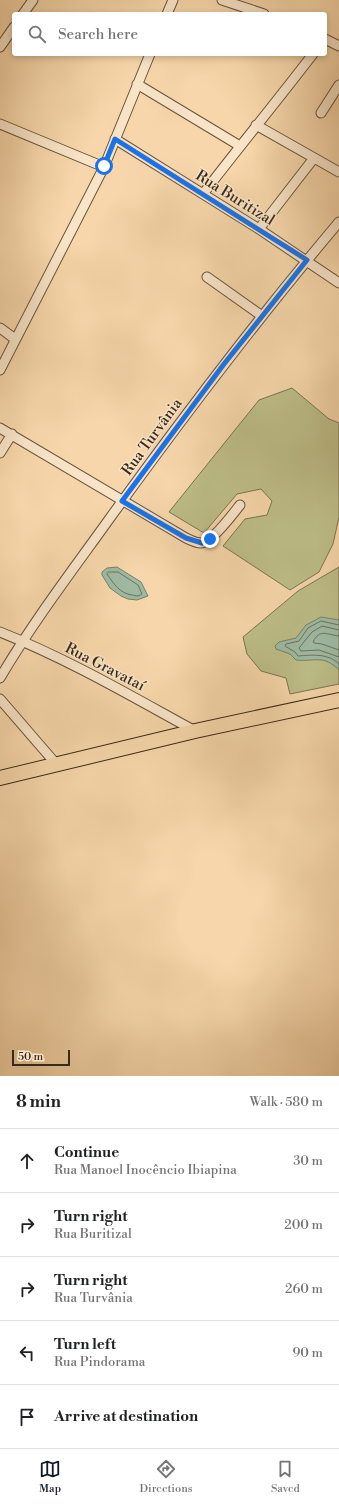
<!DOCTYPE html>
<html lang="en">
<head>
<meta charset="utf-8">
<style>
	body { margin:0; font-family:"Libre Bodoni",serif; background:#f2f2f2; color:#202124 }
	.scale { position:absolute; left:12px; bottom:10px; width:58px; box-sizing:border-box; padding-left:4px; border:2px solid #3c2a18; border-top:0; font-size:11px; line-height:14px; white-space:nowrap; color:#3c2a18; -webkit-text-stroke:3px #f9e4c8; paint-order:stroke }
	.stop { position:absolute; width:12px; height:12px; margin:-9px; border:3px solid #1a73e8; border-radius:50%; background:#fff }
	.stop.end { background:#1a73e8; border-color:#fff; box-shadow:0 1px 4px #0008 }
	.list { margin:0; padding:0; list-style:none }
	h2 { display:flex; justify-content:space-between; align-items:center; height:52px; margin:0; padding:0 16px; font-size:17px }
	h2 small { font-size:13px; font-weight:400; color:#757577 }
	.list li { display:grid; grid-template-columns:26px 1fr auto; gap:12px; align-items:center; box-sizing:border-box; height:64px; padding:0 16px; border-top:1px solid #e0e0e0 }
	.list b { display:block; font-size:15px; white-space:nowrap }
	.list p { margin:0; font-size:13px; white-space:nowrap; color:#757577 }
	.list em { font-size:13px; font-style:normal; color:#757577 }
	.icon { flex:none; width:22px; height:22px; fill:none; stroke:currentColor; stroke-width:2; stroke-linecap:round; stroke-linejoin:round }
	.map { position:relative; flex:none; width:339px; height:1076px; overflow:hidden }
	.search { position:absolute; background:#fff; box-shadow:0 2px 6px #0003; left:12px; right:12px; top:12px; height:44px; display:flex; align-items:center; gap:10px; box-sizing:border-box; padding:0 14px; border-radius:4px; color:#757577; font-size:15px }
	.sheet { height:372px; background:#fff }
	nav { display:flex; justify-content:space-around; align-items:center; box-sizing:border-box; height:56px; border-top:1px solid #e0e0e0; background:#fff; font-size:11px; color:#757577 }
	nav a { display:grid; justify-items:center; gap:2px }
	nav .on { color:#111827 }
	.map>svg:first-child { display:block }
</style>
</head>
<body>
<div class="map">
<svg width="339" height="1076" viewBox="0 0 339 1076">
	<rect width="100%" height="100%" fill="#f6d6aa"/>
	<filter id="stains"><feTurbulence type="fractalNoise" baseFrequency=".005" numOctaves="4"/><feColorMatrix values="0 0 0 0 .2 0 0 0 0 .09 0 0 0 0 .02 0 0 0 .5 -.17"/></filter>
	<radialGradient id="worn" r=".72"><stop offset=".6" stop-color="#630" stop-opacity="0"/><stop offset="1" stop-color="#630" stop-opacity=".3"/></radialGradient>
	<!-- green -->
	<path fill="#bdbd88" stroke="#7c7450" d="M292,388L329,419L339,423V517L333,544L319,572L290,590L223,546L245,519L267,515L272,501L261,489L237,494L204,533L169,512L259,400Z
		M339,567V684L290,694L286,678L261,671L247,654L243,637L298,591Z"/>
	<!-- water -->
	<path fill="#9ebaa3" stroke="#77806b" d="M117,567L141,582L148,596L137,600L128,599L121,596L110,588L102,575V572L107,568Z
		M321,617L339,620V670C323,654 315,662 296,660L290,654L276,649L275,646L279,642L296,638L306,625Z"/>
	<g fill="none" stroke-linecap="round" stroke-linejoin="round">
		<!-- shore -->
		<path stroke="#6d725e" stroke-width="1" d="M109,572H118L138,585L142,594C137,597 137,596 132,595C119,593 114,584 107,574Z
			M339,625L321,621L308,628L299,641L286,644L285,646L295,652L298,656C313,655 328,653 339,664
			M339,630L322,626L312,632L299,648L301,651L319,650L339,657
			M339,636C327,635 320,628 313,642L314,643L322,644L339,650"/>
		<defs>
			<path id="street" d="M222,0L264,14
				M23,14L33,0
				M167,14L173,0
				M325,39L339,46
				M0,47L14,27
				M137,84L240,146
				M321,113L339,85
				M0,124L104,167
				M256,125L339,172
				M115,139L259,229L339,283
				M203,194C239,147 277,101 313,54
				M259,229L314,158
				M207,277L262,316
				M0,328L15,339
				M0,370L104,167L150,54
				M0,428L186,538C190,540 196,543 201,543C211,543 233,514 240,505
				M0,453L12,434
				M0,632C68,659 131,696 195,731
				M0,678C33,622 72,571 110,518C183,417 258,318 339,222
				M0,699L57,765"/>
			<path id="primary" d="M0,778L195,731L339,700"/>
		</defs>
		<!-- street casing -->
		<use href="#street" stroke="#6a553c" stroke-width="11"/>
		<!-- primary casing -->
		<use href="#primary" stroke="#3c2a18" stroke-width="16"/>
		<!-- street -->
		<use href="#street" stroke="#f9e4c8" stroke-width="9"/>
		<!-- primary -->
		<use href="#primary" stroke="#f6d6aa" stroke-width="14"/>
	</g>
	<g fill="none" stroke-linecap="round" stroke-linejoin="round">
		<!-- route -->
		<path stroke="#1a73e8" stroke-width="5" d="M104,166L115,139L307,260L224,364L122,501L186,538L202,543L210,539"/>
	</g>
	<g text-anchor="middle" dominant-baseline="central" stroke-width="3" stroke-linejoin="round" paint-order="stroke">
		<!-- street labels -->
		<g font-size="15" fill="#3c2a18" stroke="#f9e4c8">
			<text transform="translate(235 198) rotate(32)">Rua Buritizal</text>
			<text transform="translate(152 437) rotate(-54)">Rua Turvânia</text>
			<text transform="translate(105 667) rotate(27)">Rua Gravataí</text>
		</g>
	</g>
	<rect width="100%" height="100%" filter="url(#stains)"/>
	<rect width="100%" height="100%" fill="url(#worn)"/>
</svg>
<div class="scale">50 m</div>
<div class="stop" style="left:104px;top:166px"></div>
<div class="stop end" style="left:210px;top:539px"></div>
<div class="search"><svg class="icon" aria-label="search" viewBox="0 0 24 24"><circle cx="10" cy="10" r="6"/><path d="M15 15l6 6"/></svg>Search here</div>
</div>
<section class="sheet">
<h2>8 min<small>Walk · 580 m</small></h2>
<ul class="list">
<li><svg class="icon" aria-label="ahead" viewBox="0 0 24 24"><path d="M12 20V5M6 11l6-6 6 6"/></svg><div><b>Continue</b><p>Rua Manoel Inocêncio Ibiapina</p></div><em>30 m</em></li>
<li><svg class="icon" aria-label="right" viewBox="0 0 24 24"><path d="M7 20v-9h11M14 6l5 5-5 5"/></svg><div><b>Turn right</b><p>Rua Buritizal</p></div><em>200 m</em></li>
<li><svg class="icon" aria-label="right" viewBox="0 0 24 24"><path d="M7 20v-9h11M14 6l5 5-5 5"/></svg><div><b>Turn right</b><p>Rua Turvânia</p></div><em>260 m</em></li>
<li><svg class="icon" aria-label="left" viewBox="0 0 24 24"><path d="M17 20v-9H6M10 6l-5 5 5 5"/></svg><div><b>Turn left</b><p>Rua Pindorama</p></div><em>90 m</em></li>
<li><svg class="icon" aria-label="arrive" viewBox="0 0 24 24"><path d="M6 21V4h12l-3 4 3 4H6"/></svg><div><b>Arrive at destination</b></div></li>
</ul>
</section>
<nav>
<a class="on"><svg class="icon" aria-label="map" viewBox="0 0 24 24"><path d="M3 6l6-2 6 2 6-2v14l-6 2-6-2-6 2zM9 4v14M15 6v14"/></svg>Map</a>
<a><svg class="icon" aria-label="directions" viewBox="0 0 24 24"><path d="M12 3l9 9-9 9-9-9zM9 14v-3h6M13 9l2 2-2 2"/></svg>Directions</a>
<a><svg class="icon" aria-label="saved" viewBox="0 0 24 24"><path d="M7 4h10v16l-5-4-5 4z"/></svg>Saved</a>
</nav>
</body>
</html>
